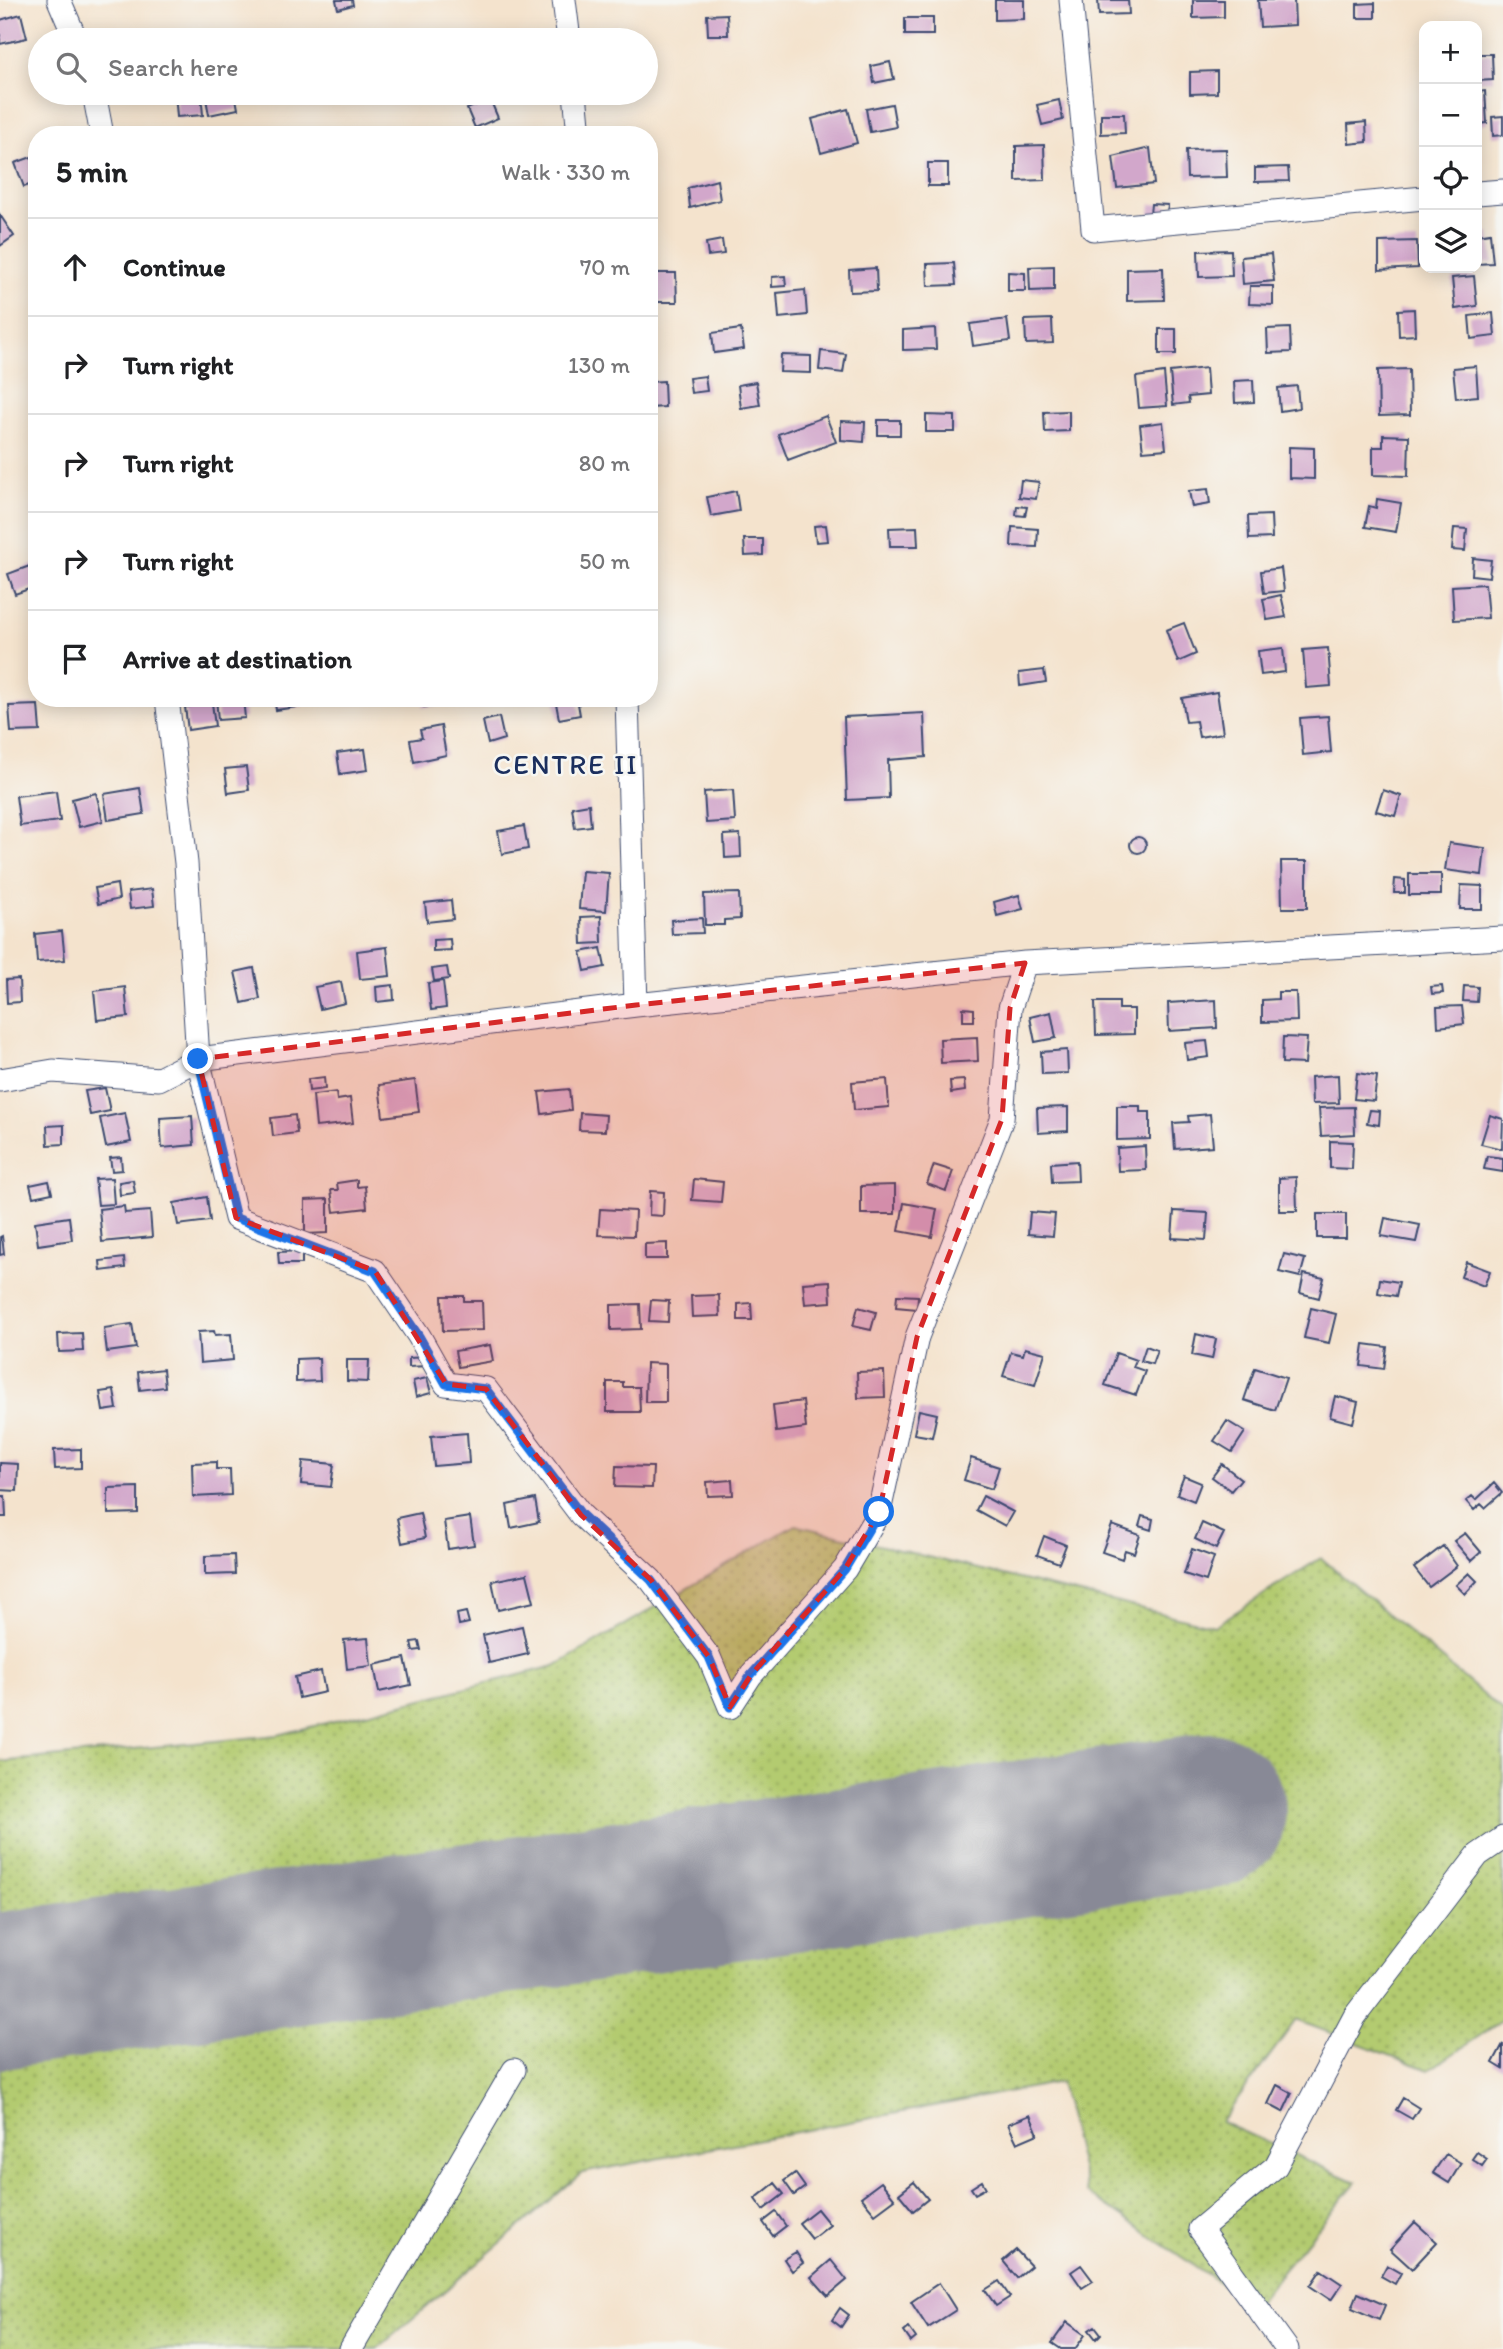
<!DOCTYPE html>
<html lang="en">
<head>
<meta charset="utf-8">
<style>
	body { margin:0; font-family:Itim,sans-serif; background:#f2f2f2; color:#202124 }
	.controls { position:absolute; right:21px; top:21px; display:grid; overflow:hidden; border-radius:14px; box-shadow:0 4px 18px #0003 }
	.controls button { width:63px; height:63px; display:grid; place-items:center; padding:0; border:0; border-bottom:2px solid #e0e0e0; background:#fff; color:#202124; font:35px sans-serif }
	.stop { position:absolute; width:21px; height:21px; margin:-16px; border:5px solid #1a73e8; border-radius:50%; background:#fff }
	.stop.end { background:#1a73e8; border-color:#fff; box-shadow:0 2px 7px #0008 }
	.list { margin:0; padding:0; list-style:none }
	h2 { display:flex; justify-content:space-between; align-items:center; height:91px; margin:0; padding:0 28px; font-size:30px }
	h2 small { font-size:23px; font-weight:400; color:#757577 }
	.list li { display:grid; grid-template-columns:46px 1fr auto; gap:21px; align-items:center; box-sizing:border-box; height:98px; padding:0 28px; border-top:2px solid #e0e0e0 }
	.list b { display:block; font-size:26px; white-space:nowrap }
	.list em { font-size:23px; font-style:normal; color:#757577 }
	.icon { flex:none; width:38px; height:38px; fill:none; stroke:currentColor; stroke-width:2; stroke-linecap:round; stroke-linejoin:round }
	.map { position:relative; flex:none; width:1503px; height:2349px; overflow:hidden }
	.search { position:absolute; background:#fff; box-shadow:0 4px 18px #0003; left:28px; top:28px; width:630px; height:77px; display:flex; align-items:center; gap:18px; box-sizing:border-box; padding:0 24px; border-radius:38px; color:#757577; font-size:26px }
	.panel { position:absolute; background:#fff; box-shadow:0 4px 18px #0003; left:28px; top:126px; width:630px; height:581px; border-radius:28px }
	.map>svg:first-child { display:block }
</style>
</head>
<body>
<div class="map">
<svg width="1503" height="2349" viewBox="0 0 1503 2349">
	<defs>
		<pattern id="grass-dots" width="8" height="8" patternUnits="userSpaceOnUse" patternTransform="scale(1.75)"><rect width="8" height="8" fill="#b3cb6f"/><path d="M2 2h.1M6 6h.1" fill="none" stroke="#91a55e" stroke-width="1.8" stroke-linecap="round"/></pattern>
	</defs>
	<rect width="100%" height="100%" fill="#f6f6f2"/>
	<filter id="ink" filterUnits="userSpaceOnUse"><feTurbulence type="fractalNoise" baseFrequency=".0143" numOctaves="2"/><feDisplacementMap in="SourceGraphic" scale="14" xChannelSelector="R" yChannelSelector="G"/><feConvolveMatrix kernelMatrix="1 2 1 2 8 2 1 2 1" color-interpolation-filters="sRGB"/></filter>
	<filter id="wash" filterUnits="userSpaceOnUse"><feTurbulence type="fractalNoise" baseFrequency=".00686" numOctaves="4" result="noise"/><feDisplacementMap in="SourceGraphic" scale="28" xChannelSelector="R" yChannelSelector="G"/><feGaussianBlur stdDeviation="1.57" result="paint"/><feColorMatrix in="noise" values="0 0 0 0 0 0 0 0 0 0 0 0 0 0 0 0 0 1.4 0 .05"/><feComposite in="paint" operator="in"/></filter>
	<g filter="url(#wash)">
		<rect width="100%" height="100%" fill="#f4e3cd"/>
		<!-- grass -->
		<path fill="url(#grass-dots)" stroke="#677d66" stroke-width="2" d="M795,1525L1214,1626L1321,1558L1503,1711V2020L1429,2070L1296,2020L1221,2122L1356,2182L1254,2306L1087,2193L1060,2082L582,2173L377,2349H0V1762L278,1735L555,1666Z"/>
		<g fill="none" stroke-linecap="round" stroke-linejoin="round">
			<!-- runway -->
			<path stroke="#888996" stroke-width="156" d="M0,1991L1208,1811"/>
		</g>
		<g id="blocks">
			<!-- building -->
			<path fill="#d2a7cb" d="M336,0H352L353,5L338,9Z
				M995,0H1024V19L995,20Z
				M1098,0H1128L1129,14L1099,15Z
				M1193,0H1224V17L1193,18Z
				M1258,0H1294L1295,25L1260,27Z
				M1375,3V18H1357V4Z
				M21,14L27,38L0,44V20Z
				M727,14L728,35H708L707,15Z
				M905,18H933V35H905Z
				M1477,54H1492L1493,80L1477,81Z
				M890,62L894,79L874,83L871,66Z
				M1217,71V93L1190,94V72Z
				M1485,91L1487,123L1477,124V92Z
				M175,93H201L203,115L177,117Z
				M205,93H235L238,109L209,115Z
				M278,93H298L299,100L279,102Z
				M490,99L498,118L475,128L467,109Z
				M1059,100L1063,120L1042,125L1037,105Z
				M892,104L896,127L870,132L866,109Z
				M848,109L857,143L821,153L812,119Z
				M1101,114H1124L1125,133L1101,134Z
				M1503,116V135L1493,136L1492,117Z
				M1366,122L1367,142L1349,144L1348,124Z
				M1044,145L1045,180L1016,181V146Z
				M1150,148L1154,184L1117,188L1113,157Z
				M1226,149L1227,177L1187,178L1186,150Z
				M37,155V182L24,187L15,163Z
				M928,163H948V186H928Z
				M1288,167L1289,181L1255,182V168Z
				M717,180L720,200L690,208L688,188Z
				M649,202L653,218L649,219Z
				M1151,204L1168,205L1167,215L1150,214Z
				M0,215L14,236L0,246Z
				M1490,233L1493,263L1477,264V235Z
				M722,240L724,254L708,256L706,243Z
				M1417,241L1418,268L1379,270V242Z
				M1231,250L1232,276L1199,277L1198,251Z
				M1271,254L1274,281L1243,284L1241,257Z
				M954,263L956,285L928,286L927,264Z
				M1054,266V290L1030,291L1029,267Z
				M876,268L877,291L850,292L849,270Z
				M1163,268L1164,300L1127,301V269Z
				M1008,272L1025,273V291H1008Z
				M652,273H676L677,302H653Z
				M785,276L786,286L772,287V277Z
				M1474,276L1477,306L1455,309L1452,278Z
				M1250,286H1273V305L1249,304Z
				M805,290L807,315L779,318L777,293Z
				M1414,309L1415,335L1399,336L1398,310Z
				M1493,313L1495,336L1471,339L1469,316Z
				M1007,319L1010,341L973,346L970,324Z
				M1052,319L1053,343L1026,344L1025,320Z
				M935,328L936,349L903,350V330Z
				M1290,328L1291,352L1268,353L1267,329Z
				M741,329L744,349L714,353L712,333Z
				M1159,329H1176V354H1159Z
				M821,351L846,354L843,373L819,370Z
				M781,355L811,356V373L780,372Z
				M1476,366L1478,396L1456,398L1453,368Z
				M1206,368L1208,395L1188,397L1189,403L1173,405L1170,372Z
				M1409,369L1410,415L1379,416L1378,370Z
				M1164,373L1167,406L1139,408L1136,377Z
				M705,376L707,391L691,393L689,378Z
				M1253,380L1254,402L1235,403L1234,381Z
				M664,381L665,407L649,408V382Z
				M756,382L760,405L741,408L738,385Z
				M1297,386L1299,408L1280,411L1278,388Z
				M1069,411V431L1045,432L1044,412Z
				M926,415L955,416V432H926Z
				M826,416L836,442L788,460L778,434Z
				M878,420H900V435H878Z
				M841,421L865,422L864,442L841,440Z
				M1163,422L1166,449L1143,451L1140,425Z
				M1383,435L1409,436L1408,476L1373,475V447H1383Z
				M1289,447L1314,448V479L1289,478Z
				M1021,480L1039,482L1036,499L1019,497Z
				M1208,489L1210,504L1192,507L1189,491Z
				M736,491L739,511L711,516L707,497Z
				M1377,499L1401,503L1396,532L1365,527L1369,506L1376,508Z
				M37,506V526H35L32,507Z
				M1017,506L1027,507L1025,516L1016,515Z
				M1271,515L1272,538L1249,539L1248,516Z
				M826,525L828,541L816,542L814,526Z
				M917,527L918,546H890L889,528Z
				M1012,527L1038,529L1037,547L1011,546Z
				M1454,528L1467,529L1465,551L1452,550Z
				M744,539H763V555L745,556Z
				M1473,558L1491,560L1489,577L1472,575Z
				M35,564L37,586L15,594L8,574Z
				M1281,568L1284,591L1264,593L1261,571Z
				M1485,584L1488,618L1454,620L1452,586Z
				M1281,595L1286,617L1267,620L1263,599Z
				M1184,623L1196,654L1178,662L1166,630Z
				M1283,648L1285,672L1261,675L1258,651Z
				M1328,648L1331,686L1306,688L1303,650Z
				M1044,670L1046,682L1020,686L1019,673Z
				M1217,692L1223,733L1199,737L1196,721L1186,722L1182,698Z
				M216,698H243L245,718L218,720Z
				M274,698H302L303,706L276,710Z
				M423,698H439L440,705L424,707Z
				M555,698H577L580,715L559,719Z
				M212,703L215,726L188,730L185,707Z
				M38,705L40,731L11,732L9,706Z
				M924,713L926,757L888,760L889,798L847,800L844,717Z
				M1328,716L1331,752L1303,755L1300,718Z
				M499,717L504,739L488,744L483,721Z
				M441,726L446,755L414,762L410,740L422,738L420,730Z
				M365,749L368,770L340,774L337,753Z
				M246,767L249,790L228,793L225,769Z
				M140,788L144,814L108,820L104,794Z
				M733,790L735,821L706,823L704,792Z
				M1383,790L1401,796L1395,816L1376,811Z
				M56,791L60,821L20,826L16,796Z
				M96,793L103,821L79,827L72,799Z
				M589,804L591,826L575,828L572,807Z
				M524,826L528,849L502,854L498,831Z
				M740,834L741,857L725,858L724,835Z
				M1130 845a8 8 0 1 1 16 0a8 8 0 1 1-16 0Z
				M1449,843L1485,848L1482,875L1445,870Z
				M1281,861H1307V908H1282Z
				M582,871L609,873L606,911L579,909Z
				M1409,874H1441V895H1409Z
				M1395,879L1405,880V893H1394Z
				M117,884L119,899L98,904L95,888Z
				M1461,885L1482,886V909H1460Z
				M152,889L154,906L130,909L128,892Z
				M739,893L740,919L724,920V925H705L704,894Z
				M1019,895L1023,909L997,916L994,902Z
				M451,900L453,919L427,922L425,903Z
				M601,916L602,943L582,944L581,917Z
				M702,918L703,933L672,934L671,920Z
				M62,931L65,960L37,962L35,934Z
				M450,939L451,950L433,951V940Z
				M387,947L390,976L360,979L357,951Z
				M601,948L605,967L585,971L581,952Z
				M447,967L449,979L434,981L432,969Z
				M254,968L260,999L242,1003L235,972Z
				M19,979L20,1002L7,1003L6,980Z
				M443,981L446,1008L431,1010L428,983Z
				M341,982L345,1003L320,1009L315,987Z
				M393,985L394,1000L377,1002L376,987Z
				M1442,986L1443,993L1432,994L1431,987Z
				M1464,986L1478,987L1477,1002L1463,1001Z
				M125,987L128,1017L97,1020L94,991Z
				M1278,992H1296L1297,1021L1262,1022V1000L1278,999Z
				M1216,1000L1217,1028L1169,1031L1168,1003Z
				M1095,1002H1119V1009H1134V1034L1096,1035Z
				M1462,1006L1464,1024L1438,1027L1437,1007Z
				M963,1008L974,1009V1021H963Z
				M1051,1012L1056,1038L1035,1042L1030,1017Z
				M977,1037L978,1061L941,1063L940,1039Z
				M1283,1037L1307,1038L1305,1064L1282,1063Z
				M1207,1041L1209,1057L1187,1060L1185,1043Z
				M1067,1050L1068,1073L1042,1074L1041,1052Z
				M1357,1073L1377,1076L1374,1101L1354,1099Z
				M1338,1075L1339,1103L1312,1104L1311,1077Z
				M324,1077L325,1089L309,1091L308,1079Z
				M887,1079L889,1107L854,1110L852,1082Z
				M415,1080L419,1112L383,1117L379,1085Z
				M964,1080L965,1091L951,1093L950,1081Z
				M105,1088L110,1111L90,1115L85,1091Z
				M569,1089L571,1110L542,1114L539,1092Z
				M336,1092L337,1100L350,1098L353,1123L316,1127L313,1095Z
				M1117,1106H1140V1112H1150V1139L1117,1140Z
				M1068,1107V1131L1038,1133L1037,1108Z
				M1354,1107L1355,1134L1321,1136L1319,1108Z
				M1370,1110L1380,1111L1379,1125L1367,1123Z
				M125,1113L131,1142L106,1147L100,1118Z
				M580,1113L606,1115L605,1131L579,1130Z
				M1210,1114L1213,1146L1175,1149L1173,1123L1189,1122L1188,1116Z
				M295,1115L297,1133L273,1136L271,1118Z
				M1490,1115L1503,1119L1502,1149L1481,1144Z
				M192,1116L194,1145L162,1148L160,1118Z
				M64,1125V1144L48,1145L47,1126Z
				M1330,1141L1353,1142L1352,1169L1330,1168Z
				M1145,1146L1146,1170L1118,1171L1117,1148Z
				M1487,1156L1503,1158V1172L1484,1169Z
				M121,1157L122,1170L112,1171L110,1158Z
				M1077,1161L1078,1181L1052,1182L1051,1163Z
				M934,1165L953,1171L946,1191L927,1184Z
				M1296,1177L1297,1211H1279V1178Z
				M112,1178L114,1204L98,1205L95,1179Z
				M694,1179L723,1182L721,1202L692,1200Z
				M133,1180L135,1193L120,1195L119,1182Z
				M357,1180V1187L365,1186L367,1208L334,1212L331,1190H338L337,1183Z
				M49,1181L52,1193L33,1197L30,1185Z
				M895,1185V1214H861V1186Z
				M650,1191L664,1192L663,1216L649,1215Z
				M207,1197L210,1221L178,1225L174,1203Z
				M328,1199V1233L305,1234V1200Z
				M904,1203L937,1209L932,1237L899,1231Z
				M124,1206L125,1213L150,1211L152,1237L102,1242L99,1209Z
				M600,1209L635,1211L634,1236L598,1235Z
				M1174,1211L1208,1213L1206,1240L1172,1238Z
				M1030,1212L1055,1214L1053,1236L1028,1234Z
				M1317,1214H1346V1238H1317Z
				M69,1217L72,1240L38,1245L35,1222Z
				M1385,1218L1420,1225L1416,1242L1381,1236Z
				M2,1236L4,1254L0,1255V1237Z
				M667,1243V1259H645V1244Z
				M302,1251V1264H279L278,1252Z
				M1284,1254L1305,1259L1300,1277L1279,1272Z
				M124,1258L125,1268L101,1271L100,1261Z
				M1466,1262L1490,1271L1484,1286L1461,1277Z
				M1304,1274L1324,1278L1319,1298L1300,1293Z
				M1380,1279L1399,1282L1396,1296L1378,1293Z
				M830,1281L831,1302L805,1304L803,1283Z
				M719,1295L720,1316L692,1317L691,1296Z
				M897,1295L918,1296L917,1309L896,1307Z
				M442,1296H464V1301H482L483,1330L443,1331Z
				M651,1300L669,1301L668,1322L649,1321Z
				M751,1303L752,1320H738V1304Z
				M640,1304L641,1329L611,1330V1305Z
				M858,1307L876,1312L871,1330L853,1326Z
				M1311,1308L1336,1314L1329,1343L1304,1338Z
				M132,1324L136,1348L107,1352L104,1328Z
				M214,1331L215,1335L231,1334L233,1360L200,1363L198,1332Z
				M82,1333L83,1351L59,1352L58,1334Z
				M1196,1334L1216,1339L1212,1359L1192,1355Z
				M1364,1344L1387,1347L1384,1369L1361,1366Z
				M490,1345L493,1361L458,1367L455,1351Z
				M1146,1346L1157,1350L1152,1364L1141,1361Z
				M1025,1348L1045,1353L1035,1385L1003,1376L1011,1352L1023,1355Z
				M1116,1353L1136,1360L1133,1367L1145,1371L1136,1395L1105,1385Z
				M427,1357V1366L409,1367V1358Z
				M319,1358L320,1381L296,1382V1359Z
				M347,1360H369L368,1382L347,1381Z
				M646,1363L666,1364V1402H645Z
				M1255,1368L1286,1378L1275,1410L1244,1400Z
				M163,1369L165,1387L140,1390L138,1372Z
				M884,1371L885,1397L858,1398L857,1372Z
				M427,1378L431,1393L416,1397L413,1381Z
				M607,1382H623V1387H639L640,1412H607Z
				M114,1390L117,1409L103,1411L100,1392Z
				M1335,1396L1358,1402L1353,1423L1330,1417Z
				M803,1401L806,1428L776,1432L773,1405Z
				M919,1410L937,1414L932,1437L914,1434Z
				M1227,1421L1245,1432L1232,1452L1214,1441Z
				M467,1433L469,1463L434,1466L431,1436Z
				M81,1449V1468L55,1469L54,1450Z
				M971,1458L999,1467L992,1489L964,1480Z
				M303,1461L334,1464L331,1487L301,1484Z
				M216,1462V1469H230L231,1495L193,1497L192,1463Z
				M0,1463L18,1464L17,1491L0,1490Z
				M1222,1464L1241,1479L1231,1491L1212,1477Z
				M616,1466L653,1467L652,1488L615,1487Z
				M1184,1476L1201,1483L1194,1501L1177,1494Z
				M732,1480L733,1495L708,1496L707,1482Z
				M1494,1483L1502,1493L1485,1508L1481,1504L1474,1510L1466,1501L1472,1496L1476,1500Z
				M138,1487V1513L108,1514V1488Z
				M0,1496H5L6,1517H0Z
				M983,1496L1013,1512L1005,1526L976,1510Z
				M535,1499L539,1522L511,1528L507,1505Z
				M420,1513L425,1538L402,1543L397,1518Z
				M1142,1516L1153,1519L1151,1530L1139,1526Z
				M470,1517L474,1545L448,1549L444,1521Z
				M1202,1523L1224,1533L1216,1549L1195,1539Z
				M1112,1525L1140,1535L1134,1553L1125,1550L1122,1559L1102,1552Z
				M1465,1533L1481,1552L1471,1561L1454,1541Z
				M1044,1536L1066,1545L1059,1563L1037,1555Z
				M1443,1546L1457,1566L1429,1587L1414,1568Z
				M1192,1549L1214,1557L1206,1581L1184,1574Z
				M234,1555L235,1574L205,1575V1556Z
				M1469,1573L1477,1581L1465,1594L1456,1585Z
				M527,1574L534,1602L498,1610L492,1581Z
				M466,1612L469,1623L459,1625L457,1614Z
				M522,1626L528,1654L489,1663L483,1635Z
				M368,1638L371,1666L347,1669L344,1640Z
				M419,1641L421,1650L413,1651L411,1642Z
				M405,1658L411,1685L379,1692L374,1665Z
				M321,1671L325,1692L299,1698L295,1677Z
				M1503,2044V2069L1493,2063Z
				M1277,2085L1292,2093L1283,2112L1268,2104Z
				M1403,2098L1419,2108L1412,2119L1396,2110Z
				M1030,2115L1038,2134L1017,2143L1008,2124Z
				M1477,2152L1487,2159L1482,2166L1472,2159Z
				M1446,2154L1461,2163L1449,2183L1433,2173Z
				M795,2173L805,2187L794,2195L784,2181Z
				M982,2181L986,2188L975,2194L971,2188Z
				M881,2182L895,2199L875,2214L861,2197Z
				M914,2182L928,2199L913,2211L899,2194Z
				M775,2183L784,2194L763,2210L755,2199Z
				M817,2209L830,2225L812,2239L799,2223Z
				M776,2212L786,2226L773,2236L763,2222Z
				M1415,2222L1437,2242L1412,2269L1390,2249Z
				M1016,2250L1031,2266L1017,2278L1003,2261Z
				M796,2252L803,2263L792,2271L784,2259Z
				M831,2260L847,2280L828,2296L811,2277Z
				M1081,2265L1093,2281L1082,2288L1071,2272Z
				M1387,2265L1401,2273L1395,2284L1381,2276Z
				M1321,2270L1342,2284L1331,2300L1310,2286Z
				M999,2281L1010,2297L996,2306L985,2290Z
				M939,2283L956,2310L928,2328L911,2302Z
				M1358,2293L1385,2305L1379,2320L1352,2308Z
				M840,2308L849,2315L841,2327L832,2320Z
				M1067,2322L1085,2335L1075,2349H1061L1052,2343Z
				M1095,2326L1101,2334L1096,2339L1089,2330Z
				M909,2328L916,2338L911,2342L904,2332Z"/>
		</g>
	</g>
	<g filter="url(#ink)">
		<use href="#blocks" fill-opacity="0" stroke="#3c4a6f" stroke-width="2"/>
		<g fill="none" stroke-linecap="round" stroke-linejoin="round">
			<defs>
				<path id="street" d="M59,0L76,40
					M564,0L569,40
					M1071,0L1093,229L1424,198
					M94,93L102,135
					M575,93L579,135
					M1477,193L1503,191
					M167,698L186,863L198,1059L236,1218L375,1271L419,1336L446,1384L486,1389L581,1515L651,1580L709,1657L730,1707
					M627,698L636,1005
					M0,1080L53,1071L159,1079L198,1059L636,1005L1025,963L1503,938
					M730,1707L751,1675L845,1569L879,1512L917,1337L1002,1119L1010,1008L1025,963
					M351,2349L514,2070
					M1287,2349L1200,2229L1276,2166L1355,2016L1478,1855L1503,1838"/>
			</defs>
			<!-- street casing -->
			<use href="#street" stroke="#3c4a6f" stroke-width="25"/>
			<!-- street -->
			<use href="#street" stroke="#fff" stroke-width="23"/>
		</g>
	</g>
	<g fill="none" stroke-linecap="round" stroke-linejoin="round" filter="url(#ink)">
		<!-- route -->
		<path stroke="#1a73e8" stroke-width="9" d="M198,1059L236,1218L375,1271L419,1336L446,1384L486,1389L581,1514L651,1580L709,1657L730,1707L751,1675L845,1569L879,1512"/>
	</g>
	<!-- marked area -->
	<path fill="#d62828" fill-opacity="0.2" stroke="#d62828" stroke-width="5" stroke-dasharray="14 9" stroke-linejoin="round" d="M1025,963L1010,1008L1002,1119L917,1337L879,1512L845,1569L751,1675L730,1707L709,1657L651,1580L581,1515L486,1389L446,1384L375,1271L236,1218L198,1059L636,1005Z"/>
	<g text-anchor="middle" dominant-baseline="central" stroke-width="5" stroke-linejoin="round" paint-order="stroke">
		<!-- neighbourhood labels -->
		<g font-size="28" letter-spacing="2" fill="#1b2f5e" stroke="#f6f6f2">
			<text x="566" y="764">CENTRE II</text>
		</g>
	</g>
</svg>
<div class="controls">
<button>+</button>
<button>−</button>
<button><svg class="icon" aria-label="locate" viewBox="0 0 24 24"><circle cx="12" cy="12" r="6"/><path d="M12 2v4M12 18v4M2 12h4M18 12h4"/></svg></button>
<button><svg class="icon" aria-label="layers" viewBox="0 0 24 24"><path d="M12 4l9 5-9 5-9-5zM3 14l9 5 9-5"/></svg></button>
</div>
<div class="stop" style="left:879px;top:1512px"></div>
<div class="stop end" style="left:198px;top:1059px"></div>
<div class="search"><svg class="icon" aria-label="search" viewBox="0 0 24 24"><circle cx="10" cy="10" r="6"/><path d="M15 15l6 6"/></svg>Search here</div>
<section class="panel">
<h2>5 min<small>Walk · 330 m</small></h2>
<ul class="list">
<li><svg class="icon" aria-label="ahead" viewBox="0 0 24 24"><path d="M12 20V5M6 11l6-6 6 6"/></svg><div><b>Continue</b></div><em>70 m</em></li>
<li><svg class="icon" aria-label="right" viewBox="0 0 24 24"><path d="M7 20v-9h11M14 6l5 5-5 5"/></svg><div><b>Turn right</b></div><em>130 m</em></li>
<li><svg class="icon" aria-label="right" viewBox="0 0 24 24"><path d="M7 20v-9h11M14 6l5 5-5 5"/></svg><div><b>Turn right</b></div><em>80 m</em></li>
<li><svg class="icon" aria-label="right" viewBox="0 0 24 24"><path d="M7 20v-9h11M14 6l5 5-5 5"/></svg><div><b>Turn right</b></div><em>50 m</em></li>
<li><svg class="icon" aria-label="arrive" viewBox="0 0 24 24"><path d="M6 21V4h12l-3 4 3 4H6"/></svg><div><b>Arrive at destination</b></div></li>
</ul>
</section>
</div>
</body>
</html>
